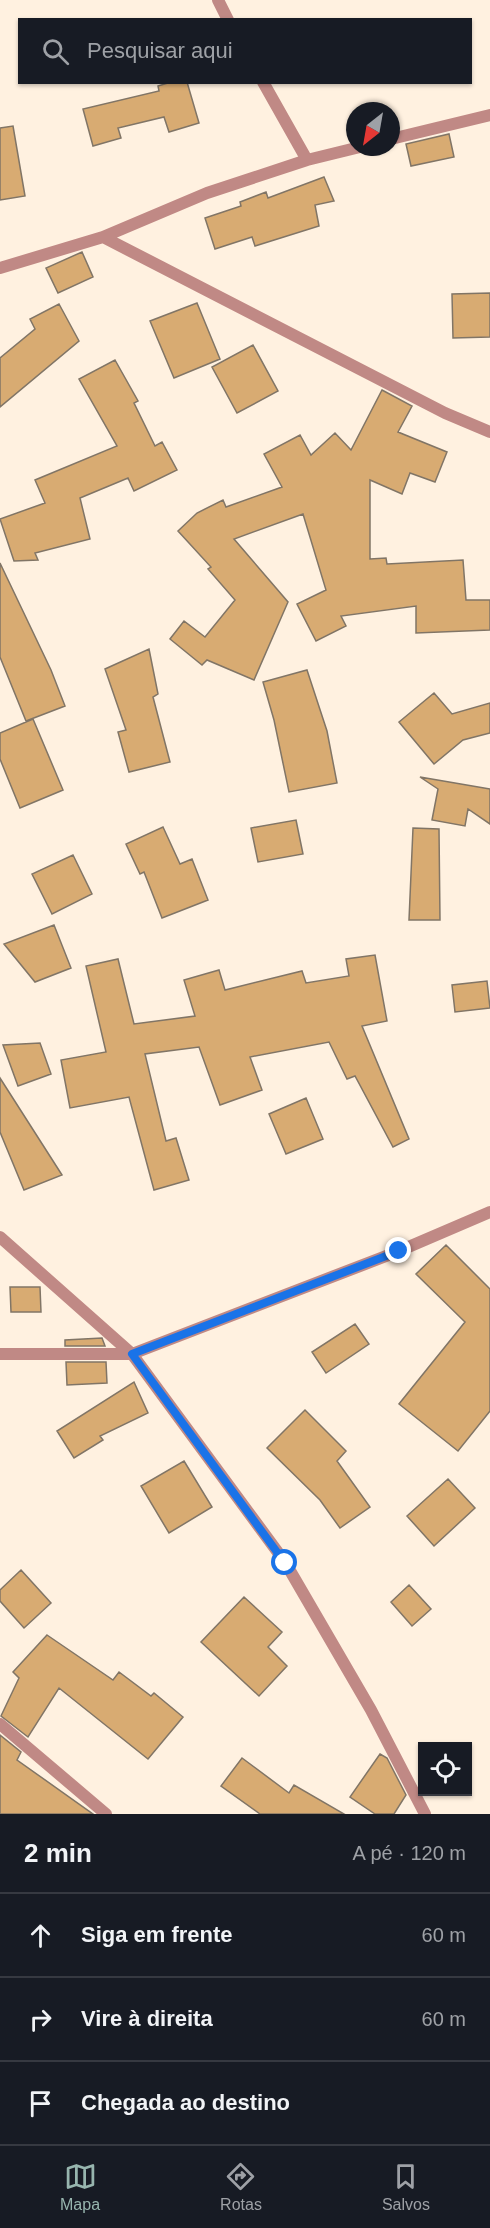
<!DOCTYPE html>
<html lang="pt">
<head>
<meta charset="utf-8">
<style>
	body { margin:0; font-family:Helvetica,sans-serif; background:#20242c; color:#f1f3f6 }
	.controls { position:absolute; right:18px; bottom:18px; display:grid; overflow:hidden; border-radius:0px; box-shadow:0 2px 4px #0004 }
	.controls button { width:54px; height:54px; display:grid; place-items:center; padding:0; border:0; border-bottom:2px solid #363941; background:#171b24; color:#f1f3f6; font:30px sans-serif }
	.compass { position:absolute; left:346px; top:102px; width:54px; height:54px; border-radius:50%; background:#171b24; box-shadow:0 2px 4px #0004; rotate:211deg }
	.stop { position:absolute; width:18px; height:18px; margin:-14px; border:4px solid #1a73e8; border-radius:50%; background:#fff }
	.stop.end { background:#1a73e8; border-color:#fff; box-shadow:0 2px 6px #0008 }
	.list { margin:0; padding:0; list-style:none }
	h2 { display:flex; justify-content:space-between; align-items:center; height:78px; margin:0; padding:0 24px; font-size:26px }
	h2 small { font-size:20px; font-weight:400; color:#9ea1a6 }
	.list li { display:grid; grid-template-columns:39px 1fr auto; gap:18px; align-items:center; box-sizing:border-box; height:84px; padding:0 24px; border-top:2px solid #363941 }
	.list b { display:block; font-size:22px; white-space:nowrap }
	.list em { font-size:20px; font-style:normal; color:#9ea1a6 }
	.icon { flex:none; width:33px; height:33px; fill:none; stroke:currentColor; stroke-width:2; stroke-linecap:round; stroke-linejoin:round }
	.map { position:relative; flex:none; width:490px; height:1814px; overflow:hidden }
	.search { position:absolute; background:#171b24; box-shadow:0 2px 4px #0004; left:18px; right:18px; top:18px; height:66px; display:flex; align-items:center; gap:15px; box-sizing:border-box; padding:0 21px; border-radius:0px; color:#9ea1a6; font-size:22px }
	.sheet { height:330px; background:#171b24 }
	nav { display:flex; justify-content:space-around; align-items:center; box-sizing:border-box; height:84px; border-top:2px solid #363941; background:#171b24; font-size:16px; color:#9ea1a6 }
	nav a { display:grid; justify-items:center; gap:3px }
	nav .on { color:#97b5ae }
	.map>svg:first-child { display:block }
</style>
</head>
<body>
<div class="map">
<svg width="490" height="1814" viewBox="0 0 490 1814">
	<rect width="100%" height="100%" fill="#fff1e0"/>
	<!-- building -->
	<path fill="#d8ab72" stroke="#817566" stroke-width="1.5" d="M171,82H187L199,123L169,132L164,117L118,128L121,138L93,146L83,109L159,91L158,86Z
		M13,126L25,196L0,200V128Z
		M449,134L454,157L411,166L406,144Z
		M324,177L334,201L315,205L319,226L255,246L252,237L215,249L205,218L241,206L240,202L266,192L268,198Z
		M82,252L93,277L58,293L46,268Z
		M490,293V337L453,338L452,294Z
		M197,303L220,359L174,378L150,321Z
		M59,304L79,341L0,407V358L35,329L30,319Z
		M253,345L278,391L237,413L212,367Z
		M115,360L138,401L134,403L155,446L162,442L177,470L134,491L128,478L80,498L90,539L35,553L38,560L14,561L0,519L45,503L35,480L117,446L79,379Z
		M382,390L412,406L398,432L447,452L435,482L410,473L402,494L370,480V559L386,558L387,564L463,560L466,600H490V630L416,633V606L341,616L346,626L316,641L297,604L326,590L303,514L234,539L288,602L254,680L207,660L202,665L170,639L184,621L205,637L235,600L208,569L211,567L178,531L197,513L223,500L226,507L282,487L264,454L300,435L311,455L335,433L351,450Z
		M0,563L51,670L65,706L26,721L0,657Z
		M149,649L158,694L153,697L170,762L129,772L118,732L126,730L105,669Z
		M307,670L327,731L337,783L289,792L274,720L263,682Z
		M434,693L452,714L490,703V733L463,740L434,764L399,722Z
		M33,719L63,790L20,808L0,759V733Z
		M420,777L490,789V824L468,809L465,826L432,820L438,789Z
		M296,820L303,854L258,862L251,828Z
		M163,827L180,864L192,859L208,900L162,918L144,872L140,874L126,844Z
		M413,828L439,829L440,920H409Z
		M73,855L92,894L52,914L32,874Z
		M54,925L71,968L35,982L4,944Z
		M375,955L387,1021L362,1026L409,1139L393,1147L355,1076L347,1079L329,1042L250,1057L262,1090L220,1105L199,1047L145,1054L166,1141L176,1138L189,1180L154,1190L129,1097L70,1108L61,1060L106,1052L86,966L118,959L134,1024L195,1016L184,980L219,970L225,990L302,971L306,983L349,976L346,959Z
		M487,981L490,1008L455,1012L452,985Z
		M40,1043L51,1074L18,1086L3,1045Z
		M0,1078L62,1175L24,1190L0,1132Z
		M306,1098L323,1139L286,1154L269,1114Z
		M446,1245L490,1289V1411L458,1451L399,1404L465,1322L416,1274Z
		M10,1287H40L41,1312H11Z
		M355,1324L369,1344L326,1373L312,1352Z
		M102,1338L105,1346H65V1340Z
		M66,1362H106L107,1383L67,1385Z
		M134,1382L148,1413L100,1436L103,1440L74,1458L57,1431Z
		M305,1410L346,1451L337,1461L370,1507L340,1528L320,1500L267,1448Z
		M184,1461L212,1507L169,1533L141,1486Z
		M448,1479L475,1508L434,1546L407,1516Z
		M21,1570L51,1603L24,1628L0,1601V1590Z
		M409,1585L431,1609L412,1626L391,1602Z
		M244,1597L282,1632L268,1647L287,1666L259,1696L201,1642Z
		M47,1635L113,1680L119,1672L151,1696L154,1693L183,1717L148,1759L59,1688L28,1737L1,1716L19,1678L13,1672Z
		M0,1735L21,1752L17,1760L93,1814H0Z
		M380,1754L387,1758L406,1795L394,1814H375L350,1797Z
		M242,1758L289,1793L294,1785L344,1814H260L221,1786Z"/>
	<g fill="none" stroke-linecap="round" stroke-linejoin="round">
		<!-- street -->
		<path stroke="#c08985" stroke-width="12" d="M218,0L228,20
			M263,82L307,160
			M391,139L490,115
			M103,237L445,413L490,432
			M0,268L103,237L207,193L307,160L360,147
			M0,1237L132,1354L285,1562L371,1710L425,1814
			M0,1354H132L399,1251L490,1212
			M0,1724L106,1814"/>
	</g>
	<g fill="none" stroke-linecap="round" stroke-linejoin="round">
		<!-- route -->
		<path stroke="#1a73e8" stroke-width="8" d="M285,1563L132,1354L399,1251"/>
	</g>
</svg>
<div class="controls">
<button><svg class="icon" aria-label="locate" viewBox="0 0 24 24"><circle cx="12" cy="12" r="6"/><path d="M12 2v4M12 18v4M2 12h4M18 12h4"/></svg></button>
</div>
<svg class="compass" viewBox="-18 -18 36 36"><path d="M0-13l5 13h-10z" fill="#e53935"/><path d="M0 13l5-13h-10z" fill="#9ea1a6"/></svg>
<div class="stop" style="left:285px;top:1563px"></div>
<div class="stop end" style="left:399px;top:1251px"></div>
<div class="search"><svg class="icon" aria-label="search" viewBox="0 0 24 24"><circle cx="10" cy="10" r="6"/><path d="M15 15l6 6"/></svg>Pesquisar aqui</div>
</div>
<section class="sheet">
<h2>2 min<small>A pé · 120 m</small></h2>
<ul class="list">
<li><svg class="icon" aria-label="ahead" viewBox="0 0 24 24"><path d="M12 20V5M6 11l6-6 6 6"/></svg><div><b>Siga em frente</b></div><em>60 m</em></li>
<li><svg class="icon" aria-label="right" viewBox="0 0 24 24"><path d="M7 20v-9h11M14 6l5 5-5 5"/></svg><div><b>Vire à direita</b></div><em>60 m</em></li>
<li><svg class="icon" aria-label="arrive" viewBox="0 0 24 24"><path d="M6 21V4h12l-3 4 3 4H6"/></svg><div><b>Chegada ao destino</b></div></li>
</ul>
</section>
<nav>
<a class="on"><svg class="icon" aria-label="map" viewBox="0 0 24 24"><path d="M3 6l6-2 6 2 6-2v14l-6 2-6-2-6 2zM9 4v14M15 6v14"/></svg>Mapa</a>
<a><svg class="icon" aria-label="directions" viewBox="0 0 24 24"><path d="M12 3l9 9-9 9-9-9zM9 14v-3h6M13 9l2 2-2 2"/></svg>Rotas</a>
<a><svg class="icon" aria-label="saved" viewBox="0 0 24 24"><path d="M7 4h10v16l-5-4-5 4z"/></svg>Salvos</a>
</nav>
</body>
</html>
